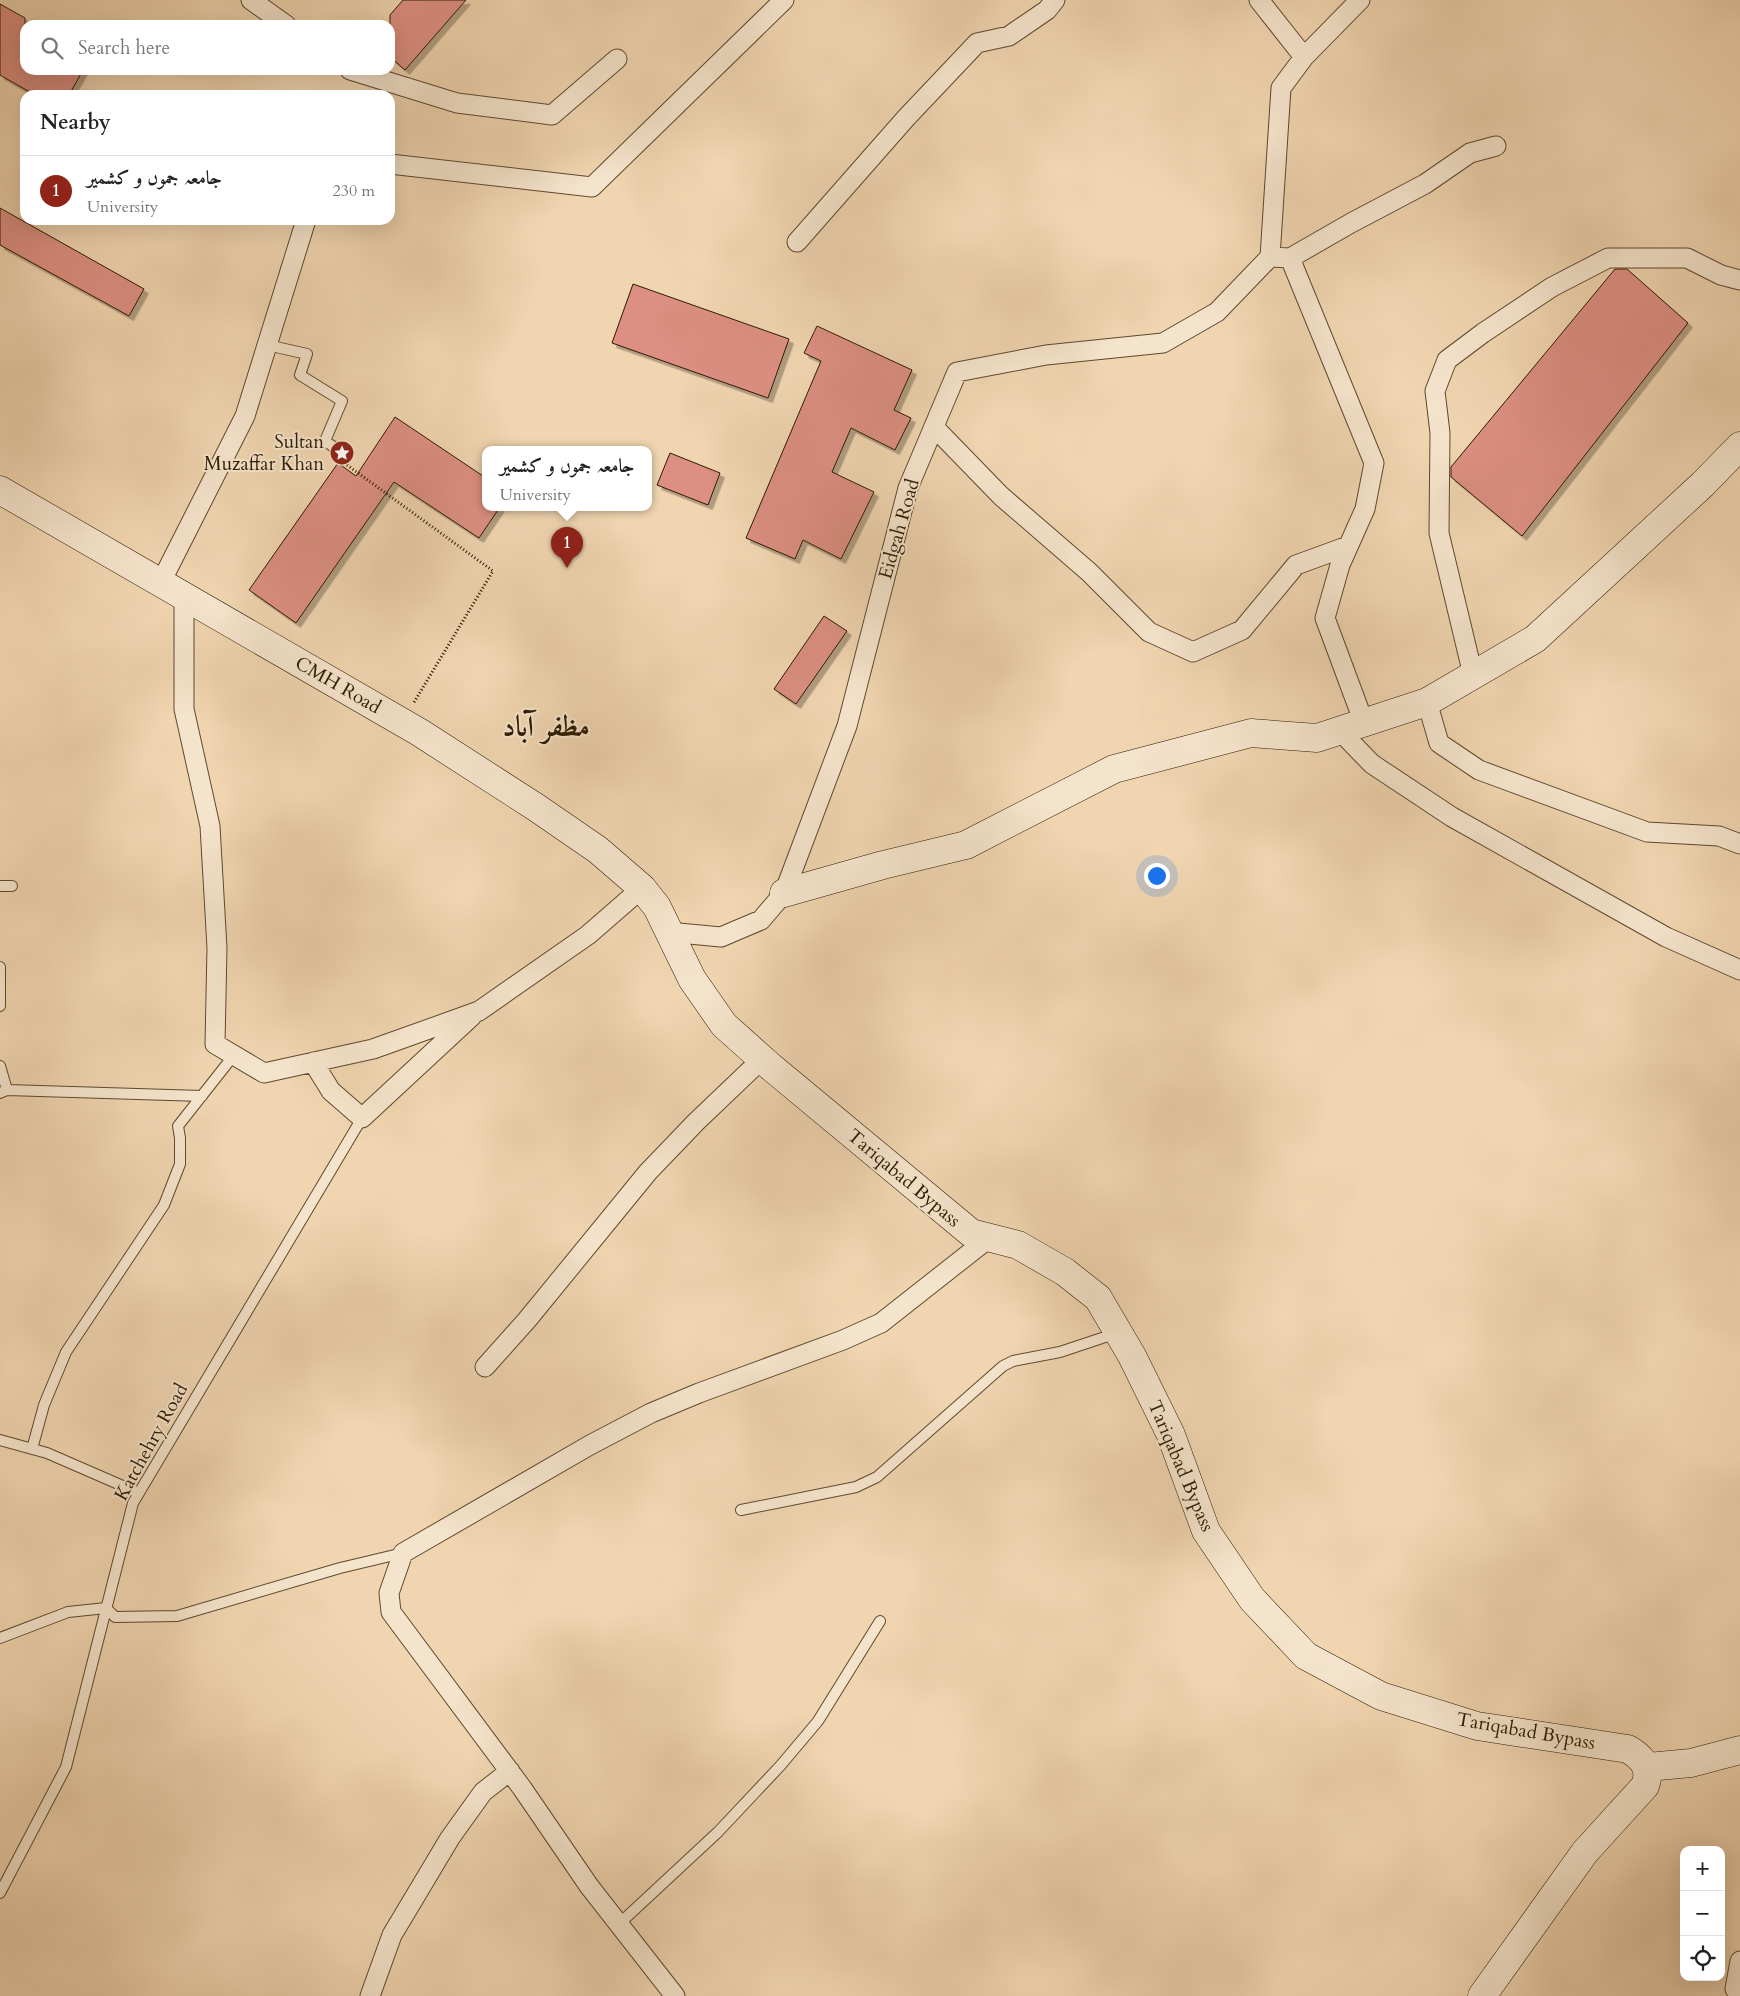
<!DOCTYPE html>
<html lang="en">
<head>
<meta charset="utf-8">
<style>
	body { margin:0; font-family:Cardo,Amiri,serif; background:#f2f2f2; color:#222 }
	.controls { position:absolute; right:15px; bottom:15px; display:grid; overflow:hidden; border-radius:10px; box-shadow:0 5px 20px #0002 }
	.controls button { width:45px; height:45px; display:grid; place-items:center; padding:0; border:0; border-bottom:1px solid #e0e0e0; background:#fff; color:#222; font:25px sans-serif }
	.you { position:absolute; left:1156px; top:875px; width:18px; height:18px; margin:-12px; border:4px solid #fff; border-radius:50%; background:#1a73e8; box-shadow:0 0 0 8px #1a73e833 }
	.badge { display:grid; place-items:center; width:32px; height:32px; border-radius:50%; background:#8f2418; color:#fff; font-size:16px; font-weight:700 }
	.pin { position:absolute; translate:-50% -41px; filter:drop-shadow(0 1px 2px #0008) }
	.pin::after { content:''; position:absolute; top:26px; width:18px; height:15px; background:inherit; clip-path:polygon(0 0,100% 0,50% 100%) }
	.popup { position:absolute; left:482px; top:446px; width:170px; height:65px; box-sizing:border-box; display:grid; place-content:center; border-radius:10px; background:#fff; filter:drop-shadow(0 1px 4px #0005); font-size:16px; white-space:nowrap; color:#767676 }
	.popup b { font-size:19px; color:#222 }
	.popup::after { content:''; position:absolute; left:50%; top:100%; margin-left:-10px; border:10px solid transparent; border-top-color:#fff }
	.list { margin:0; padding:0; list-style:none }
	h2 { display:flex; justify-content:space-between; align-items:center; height:65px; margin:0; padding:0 20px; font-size:21px }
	h2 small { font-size:16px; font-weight:400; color:#767676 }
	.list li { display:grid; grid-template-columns:32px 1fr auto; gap:15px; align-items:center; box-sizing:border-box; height:70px; padding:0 20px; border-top:1px solid #e0e0e0 }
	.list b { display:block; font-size:19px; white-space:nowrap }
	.list p { margin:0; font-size:16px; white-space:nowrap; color:#767676 }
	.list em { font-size:16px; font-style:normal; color:#767676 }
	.icon { flex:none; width:28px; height:28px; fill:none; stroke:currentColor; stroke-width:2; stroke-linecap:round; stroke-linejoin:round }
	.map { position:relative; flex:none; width:1740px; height:1996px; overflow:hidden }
	.search { position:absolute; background:#fff; box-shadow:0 5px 20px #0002; left:20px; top:20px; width:375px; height:55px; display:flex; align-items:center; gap:12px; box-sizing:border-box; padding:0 18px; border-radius:15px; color:#767676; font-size:19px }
	.panel { position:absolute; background:#fff; box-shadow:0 5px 20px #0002; left:20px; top:90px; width:375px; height:135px; border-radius:15px }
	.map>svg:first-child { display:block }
</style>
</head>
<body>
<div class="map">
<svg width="1740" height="1996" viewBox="0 0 1740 1996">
	<defs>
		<filter id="shadow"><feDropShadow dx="4.5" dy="4.5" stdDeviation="0" flood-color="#0004"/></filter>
	</defs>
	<rect width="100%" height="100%" fill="#f0d5b0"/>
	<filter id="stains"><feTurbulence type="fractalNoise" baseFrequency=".004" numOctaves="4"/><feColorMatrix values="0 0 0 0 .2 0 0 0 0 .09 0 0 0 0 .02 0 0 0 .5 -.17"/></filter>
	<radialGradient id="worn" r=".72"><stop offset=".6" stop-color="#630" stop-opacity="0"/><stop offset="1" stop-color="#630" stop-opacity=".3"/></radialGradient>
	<!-- building -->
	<path fill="#dc8f82" stroke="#2c1a02" filter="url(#shadow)" d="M403,0H466L405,70L390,57V15Z
		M0,4L25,18V70H83L69,95H35L0,75Z
		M0,208L144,289L129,316L0,245Z
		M1615,269H1627L1688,323L1522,536L1451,477V467Z
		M633,284L789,339L768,398L612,343Z
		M817,326L912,370L894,410L911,418L895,450L851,428L832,472L874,492L841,559L803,540L795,559L746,538L821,361L804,353Z
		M395,417L486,478V507H500L479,538L394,482L296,623L249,590L338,463L356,476Z
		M670,453L720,473L708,505L657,485Z
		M824,616L847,631L796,704L774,689Z"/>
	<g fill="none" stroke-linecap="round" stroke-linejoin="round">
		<defs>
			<path id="lane" d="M267,345L307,354L300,375L342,401L325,441L341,452
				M0,886H12
				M0,967V1006
				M0,1066L7,1090
				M0,1093L7,1090L202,1096
				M0,1440L47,1453L139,1493
				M32,1449L44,1405L66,1352L164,1205L180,1164V1138L178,1126L234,1055
				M741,1510L856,1487L877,1477L1003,1366L1013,1361L1060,1352L1117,1333
				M0,1638L68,1612L106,1608L115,1617L177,1616L340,1568L403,1553
				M0,1893L66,1767L133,1503L362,1118
				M619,1924L718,1832L781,1765L818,1721L880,1621"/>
			<path id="street" d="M251,0L286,25
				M1259,0L1304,57L1281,88L1270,257
				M1304,57L1360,0
				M350,70L457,103L552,115L617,59
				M390,164L592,187L784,0
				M797,242L906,118L977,43L1009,36L1047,10L1055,0
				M1270,257L1290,258L1374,463L1365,509L1340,565L1325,618L1364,723
				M1290,258L1351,223L1425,184L1470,153L1496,146
				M934,427L1001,496L1089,572L1149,632L1193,652L1242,630L1296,565L1348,546
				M161,582L245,416L306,220
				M184,596V709L210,826L217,948L215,1044L264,1073L373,1049L479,1011L588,935L642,888
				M1473,675L1439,533L1440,433L1435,391L1447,360L1483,333L1552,287L1608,258H1687L1721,275L1740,280
				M1427,702L1439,743L1479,770L1647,832L1719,836L1740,844
				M1340,731L1372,764L1452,817L1666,937L1740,970
				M668,932L721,937L761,920L784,893L847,726L908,488L957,372L1046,355L1163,343L1217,312L1270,257
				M313,1062L331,1091L362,1118L472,1016
				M485,1367L527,1320L648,1172L696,1122L762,1059
				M370,1996L392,1935L450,1838L483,1792L510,1771
				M675,1996L589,1886L522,1788L391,1612L389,1593L403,1553L590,1445L651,1413L699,1393L843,1340L881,1323L989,1238
				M1740,1996L1735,1989L1740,1961"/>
			<path id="secondary" d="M0,490L419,732L537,808L598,850L642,888L657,907L692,979L724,1025L771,1067L971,1233L1018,1245L1065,1272L1098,1298L1132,1356L1171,1435L1206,1531L1252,1599L1306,1656L1381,1696L1477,1726L1628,1749C1643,1758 1652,1768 1645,1786L1585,1852L1482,1996
				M784,893L883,865L966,845L1114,769L1251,733L1317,738L1427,702L1535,639L1703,484L1740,446
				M1648,1767L1691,1763L1740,1750"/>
		</defs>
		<!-- lane casing -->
		<use href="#lane" stroke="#5d492e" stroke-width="12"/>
		<!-- street casing -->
		<use href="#street" stroke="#5d492e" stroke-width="21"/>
		<!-- secondary casing -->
		<use href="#secondary" stroke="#2c1a02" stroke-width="29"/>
		<!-- path -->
		<path stroke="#2c1a02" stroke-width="3" stroke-dasharray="1 2.5" stroke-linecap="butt" d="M347,465L493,571L413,704"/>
		<!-- lane -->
		<use href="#lane" stroke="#f5e4cc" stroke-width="10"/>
		<!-- street -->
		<use href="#street" stroke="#f5e4cc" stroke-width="19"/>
		<!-- secondary -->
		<use href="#secondary" stroke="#f5e4cc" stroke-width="28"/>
	</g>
	<!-- icons -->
	<defs>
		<symbol id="sight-disc" viewBox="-11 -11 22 22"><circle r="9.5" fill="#8f2418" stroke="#f5e4cc"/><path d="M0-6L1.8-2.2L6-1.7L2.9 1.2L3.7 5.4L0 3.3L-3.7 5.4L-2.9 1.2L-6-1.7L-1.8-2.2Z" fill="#fff"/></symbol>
	</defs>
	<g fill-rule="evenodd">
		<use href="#sight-disc" x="328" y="439" width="28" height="28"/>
	</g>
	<g text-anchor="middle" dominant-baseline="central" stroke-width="4" stroke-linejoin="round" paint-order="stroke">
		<!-- poi labels -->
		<g font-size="19" fill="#2c1a02" stroke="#f5e4cc" text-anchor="end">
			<text x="324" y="442">Sultan<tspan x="324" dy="22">Muzaffar Khan</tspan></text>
		</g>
		<!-- street labels -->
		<g font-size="19" fill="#2c1a02" stroke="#f5e4cc">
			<text transform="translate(899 529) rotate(-74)">Eidgah Road</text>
			<text transform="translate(338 685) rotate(30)">CMH Road</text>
			<text transform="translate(904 1178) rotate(40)">Tariqabad Bypass</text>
			<text transform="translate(151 1442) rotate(-61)">Katchehry Road</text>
			<text transform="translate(1181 1466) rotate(67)">Tariqabad Bypass</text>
			<text transform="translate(1526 1731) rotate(10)">Tariqabad Bypass</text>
		</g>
		<!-- town labels -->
		<g font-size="29" font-weight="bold" fill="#2c1a02" stroke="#f5e4cc">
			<text x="546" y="727">مظفر آباد</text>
		</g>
	</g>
	<rect width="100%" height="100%" filter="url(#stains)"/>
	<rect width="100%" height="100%" fill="url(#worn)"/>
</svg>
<div class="controls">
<button>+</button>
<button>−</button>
<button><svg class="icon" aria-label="locate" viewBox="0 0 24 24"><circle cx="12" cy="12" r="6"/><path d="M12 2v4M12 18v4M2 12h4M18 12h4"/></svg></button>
</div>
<div class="you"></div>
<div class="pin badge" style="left:567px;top:568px">1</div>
<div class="popup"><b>جامعہ جموں و کشمیر</b>University</div>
<div class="search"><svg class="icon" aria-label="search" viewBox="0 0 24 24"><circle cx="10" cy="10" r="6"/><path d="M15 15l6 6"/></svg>Search here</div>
<section class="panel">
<h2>Nearby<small></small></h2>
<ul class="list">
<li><span class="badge">1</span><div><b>جامعہ جموں و کشمیر</b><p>University</p></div><em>230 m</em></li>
</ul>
</section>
</div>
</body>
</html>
